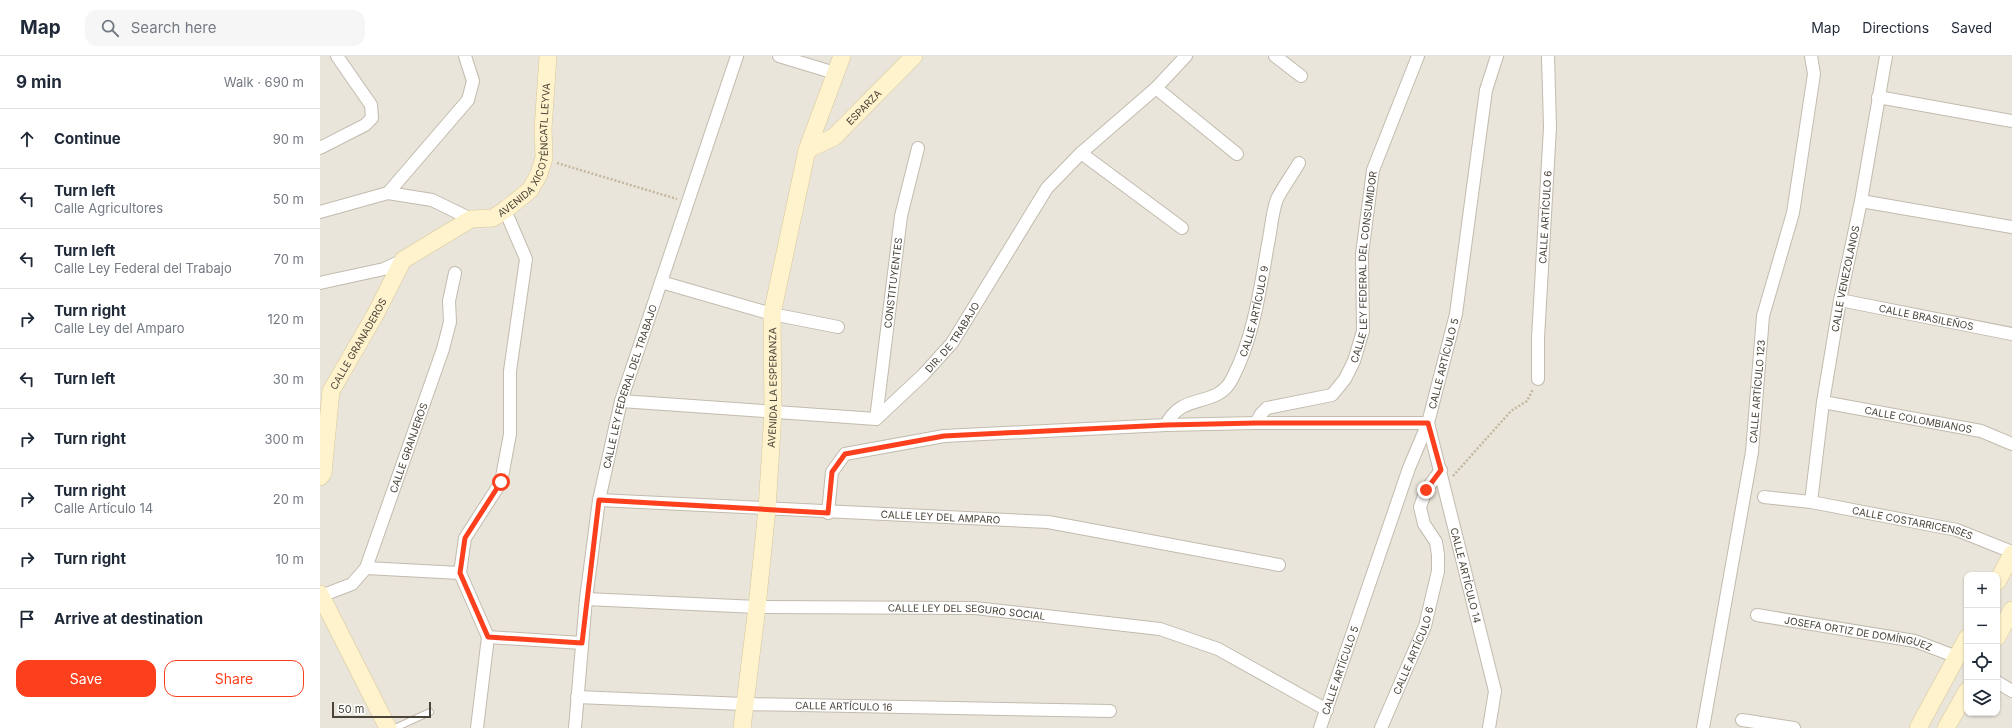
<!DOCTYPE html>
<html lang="en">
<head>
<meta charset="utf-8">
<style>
	body { margin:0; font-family:Inter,sans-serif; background:#f6f6f7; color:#1f2937 }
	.controls { position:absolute; right:12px; bottom:12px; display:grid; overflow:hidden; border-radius:8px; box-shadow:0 1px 3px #0004 }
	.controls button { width:36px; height:36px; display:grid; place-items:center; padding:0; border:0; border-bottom:1px solid #e0e1e3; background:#fff; color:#1f2937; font:20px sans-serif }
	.scale { position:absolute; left:12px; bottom:10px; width:99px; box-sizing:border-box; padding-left:4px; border:2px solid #4b4439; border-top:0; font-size:11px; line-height:14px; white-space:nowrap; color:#4b4439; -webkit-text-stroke:3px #fff; paint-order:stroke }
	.stop { position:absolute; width:12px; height:12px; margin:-9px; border:3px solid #fc3f1d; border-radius:50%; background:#fff }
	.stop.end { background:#fc3f1d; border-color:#fff; box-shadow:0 1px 4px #0008 }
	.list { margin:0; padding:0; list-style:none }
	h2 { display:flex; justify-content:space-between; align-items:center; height:52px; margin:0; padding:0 16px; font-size:17px }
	h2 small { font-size:13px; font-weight:400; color:#747a83 }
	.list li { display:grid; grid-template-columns:26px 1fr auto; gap:12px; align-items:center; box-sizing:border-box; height:60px; padding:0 16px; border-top:1px solid #e0e1e3 }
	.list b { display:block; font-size:15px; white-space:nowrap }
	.list p { margin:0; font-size:13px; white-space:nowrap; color:#747a83 }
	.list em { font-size:13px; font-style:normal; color:#747a83 }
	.actions { display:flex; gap:8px; padding:12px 16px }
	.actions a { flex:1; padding:9px 0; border:1px solid #fc3f1d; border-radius:12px; text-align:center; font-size:14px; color:#fc3f1d }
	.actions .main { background:#fc3f1d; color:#fff }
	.icon { flex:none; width:22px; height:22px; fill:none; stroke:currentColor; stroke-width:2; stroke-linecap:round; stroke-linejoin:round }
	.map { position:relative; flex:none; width:1692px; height:672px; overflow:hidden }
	header { display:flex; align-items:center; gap:24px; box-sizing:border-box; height:56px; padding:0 20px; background:#fff; border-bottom:1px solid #e0e1e3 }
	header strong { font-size:19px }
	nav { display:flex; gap:22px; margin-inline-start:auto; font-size:14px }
	.search { width:280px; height:36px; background:#f6f6f7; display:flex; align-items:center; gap:10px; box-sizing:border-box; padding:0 14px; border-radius:12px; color:#747a83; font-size:15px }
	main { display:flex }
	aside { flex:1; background:#fff }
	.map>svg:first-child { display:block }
</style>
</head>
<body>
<header>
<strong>Map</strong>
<div class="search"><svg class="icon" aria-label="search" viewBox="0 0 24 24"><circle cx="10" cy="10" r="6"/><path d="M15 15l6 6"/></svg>Search here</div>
<nav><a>Map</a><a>Directions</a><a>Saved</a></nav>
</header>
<main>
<aside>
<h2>9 min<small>Walk · 690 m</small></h2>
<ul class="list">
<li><svg class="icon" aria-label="ahead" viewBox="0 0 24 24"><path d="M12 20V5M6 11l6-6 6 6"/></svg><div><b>Continue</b></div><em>90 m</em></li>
<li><svg class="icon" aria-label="left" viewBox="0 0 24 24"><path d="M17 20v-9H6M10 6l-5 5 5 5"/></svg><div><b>Turn left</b><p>Calle Agricultores</p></div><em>50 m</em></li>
<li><svg class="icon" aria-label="left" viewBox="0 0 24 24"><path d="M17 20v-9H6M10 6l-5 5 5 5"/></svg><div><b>Turn left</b><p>Calle Ley Federal del Trabajo</p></div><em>70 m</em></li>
<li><svg class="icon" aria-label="right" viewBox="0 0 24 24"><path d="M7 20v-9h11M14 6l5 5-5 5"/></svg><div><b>Turn right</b><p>Calle Ley del Amparo</p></div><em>120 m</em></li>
<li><svg class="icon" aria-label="left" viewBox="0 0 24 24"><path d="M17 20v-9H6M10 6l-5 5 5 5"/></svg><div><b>Turn left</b></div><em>30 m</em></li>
<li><svg class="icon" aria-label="right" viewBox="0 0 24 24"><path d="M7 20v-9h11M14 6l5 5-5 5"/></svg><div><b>Turn right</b></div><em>300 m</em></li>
<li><svg class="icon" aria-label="right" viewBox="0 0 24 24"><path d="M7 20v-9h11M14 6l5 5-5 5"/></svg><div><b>Turn right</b><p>Calle Artículo 14</p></div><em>20 m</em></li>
<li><svg class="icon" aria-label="right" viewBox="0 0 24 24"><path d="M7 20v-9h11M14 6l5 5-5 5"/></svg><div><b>Turn right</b></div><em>10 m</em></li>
<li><svg class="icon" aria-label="arrive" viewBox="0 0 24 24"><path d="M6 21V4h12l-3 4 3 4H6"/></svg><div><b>Arrive at destination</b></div></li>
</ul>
<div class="actions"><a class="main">Save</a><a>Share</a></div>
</aside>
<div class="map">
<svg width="1692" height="672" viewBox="0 0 1692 672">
	<rect width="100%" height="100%" fill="#f6f3ec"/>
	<!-- residential -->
	<path fill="#eae5da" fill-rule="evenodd" d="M0,0H1692V672H0ZM1647,519H1677V657H1647Z"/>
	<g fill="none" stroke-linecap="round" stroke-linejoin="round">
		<defs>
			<path id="lane" d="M75,672L110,656"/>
			<g id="street">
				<path d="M459,0L515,17"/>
				<path d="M955,0L981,20"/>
				<path d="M836,32L917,98"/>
				<path d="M1558,41L1692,65"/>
				<path d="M0,92L45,69L52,62L51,49L17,0"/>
				<path d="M761,97L862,172"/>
				<path d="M68,137L148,44L153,25L145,0"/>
				<path d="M1541,145L1692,171"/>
				<path d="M0,156L68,137L112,144L151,163"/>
				<path d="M341,226L452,258L518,271"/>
				<path d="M0,227L64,213L83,204"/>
				<path id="s1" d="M1520,244L1692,278"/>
				<path id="s2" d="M1218,323V282L1230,71L1228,0"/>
				<path id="s3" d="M301,345L556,363L603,319L632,287L727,132L761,97L836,32L866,0"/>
				<path id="s4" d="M1503,346L1661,375L1692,388"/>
				<path id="s5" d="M556,363L581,160L598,92"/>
				<path id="s6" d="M936,367L941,358L947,352L1012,339L1025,323L1034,305L1043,275L1042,198L1053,114L1098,0"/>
				<path id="s7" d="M1108,367L1175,635L1169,672"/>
				<path id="s8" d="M846,369C862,335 897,353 912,323C934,281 940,233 948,188C951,174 952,156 957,143C963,131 972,119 979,107"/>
				<path id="s9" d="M1444,441L1491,446L1637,474L1692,496"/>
				<path id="s10" d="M279,444L728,466L959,509"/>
				<path id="s11" d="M1491,446L1503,346L1520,244L1541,145L1566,0"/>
				<path d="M508,457L512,416L525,398L624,380L846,369L936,367H1108"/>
				<path d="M46,512L140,517"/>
				<path id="s12" d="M1,540L32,528L46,512L123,293L130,266L129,245L135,217"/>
				<path id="s13" d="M266,543L437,551L655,552L840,573L898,593L1007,654"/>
				<path id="s14" d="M1437,559L1595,585L1637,601"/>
				<path d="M168,581L262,587"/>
				<path d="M1677,626L1692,635"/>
				<path id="s15" d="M257,641L424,648L790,655"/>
				<path d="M1422,664L1474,672"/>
				<path d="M157,672L168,581L140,517L145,482L181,426L190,378V315L206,203L185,154"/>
				<path id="s16" d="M255,672L266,543L279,444L301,345L417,0"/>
				<path id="s17" d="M1000,672L1089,412L1108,367L1136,258L1166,34L1177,0"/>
				<path id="s18" d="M1061,672L1105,570L1118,515V499L1116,486L1104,468L1100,451L1106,434L1121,414"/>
				<path id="s19" d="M1383,672L1432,396L1443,260L1473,157L1494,18L1491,0"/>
			</g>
			<g id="secondary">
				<path id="s20" d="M487,94L514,81L594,0"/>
				<path id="s21" d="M0,421L3,417L11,335L55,259L83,204L151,163L173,162L185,154L210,134L219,118L224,102L223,73L228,0"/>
				<path d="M1677,526L1692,498"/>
				<path d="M0,538L68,672"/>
				<path d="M1677,581L1692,554"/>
				<path id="s22" d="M422,672L437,551L447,453L453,356L452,258L487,94L522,0"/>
				<path d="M1598,672L1647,582"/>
				<path d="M1626,672L1647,635"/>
			</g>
		</defs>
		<!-- lane casing -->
		<use href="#lane" stroke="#c2bbae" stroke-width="8"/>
		<!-- street casing -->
		<use href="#street" stroke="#c2bbae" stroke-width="14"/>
		<!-- secondary casing -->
		<use href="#secondary" stroke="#d6c79b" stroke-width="18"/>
		<!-- path -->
		<path stroke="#c4b79f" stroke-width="2.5" stroke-dasharray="2 2" stroke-linecap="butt" d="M237,107L357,143
			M1133,420L1191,355L1207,345L1213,333"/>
		<!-- lane -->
		<use href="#lane" stroke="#fff" stroke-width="6"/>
		<!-- street -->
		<use href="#street" stroke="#fff" stroke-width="12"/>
		<!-- secondary -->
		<use href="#secondary" stroke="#fff3cd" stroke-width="17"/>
	</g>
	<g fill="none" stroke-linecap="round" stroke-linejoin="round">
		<!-- route -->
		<path stroke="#fc3f1d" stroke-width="5" d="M181,426L145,482L140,517L168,581L262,587L279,444L508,457L512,416L525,398L624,380L846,369L936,367H1108L1121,414L1106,434"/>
	</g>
	<g text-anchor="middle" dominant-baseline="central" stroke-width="3" stroke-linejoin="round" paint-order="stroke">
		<!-- street labels -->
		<g font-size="10" fill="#4b4439" stroke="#fff">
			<text stroke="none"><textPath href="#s20" startOffset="72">ESPARZA</textPath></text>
			<text stroke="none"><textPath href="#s21" startOffset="420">AVENIDA XICOTÉNCATL LEYVA</textPath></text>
			<text stroke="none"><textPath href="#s2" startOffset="162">CALLE ARTÍCULO 6</textPath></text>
			<text stroke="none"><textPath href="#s6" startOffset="221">CALLE LEY FEDERAL DEL CONSUMIDOR</textPath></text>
			<text stroke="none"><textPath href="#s11" startOffset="226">CALLE VENEZOLANOS</textPath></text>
			<text stroke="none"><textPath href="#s5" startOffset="137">CONSTITUYENTES</textPath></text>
			<text stroke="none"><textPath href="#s8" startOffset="155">CALLE ARTÍCULO 9</textPath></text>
			<text stroke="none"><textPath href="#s1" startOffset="88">CALLE BRASILEÑOS</textPath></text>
			<text stroke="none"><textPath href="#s3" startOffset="368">DIR. DE TRABAJO</textPath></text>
			<text stroke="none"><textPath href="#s21" startOffset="142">CALLE GRANADEROS</textPath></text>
			<text stroke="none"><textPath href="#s17" startOffset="385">CALLE ARTÍCULO 5</textPath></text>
			<text stroke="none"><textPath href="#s16" startOffset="347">CALLE LEY FEDERAL DEL TRABAJO</textPath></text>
			<text stroke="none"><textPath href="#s22" startOffset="342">AVENIDA LA ESPERANZA</textPath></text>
			<text stroke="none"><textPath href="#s19" startOffset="341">CALLE ARTÍCULO 123</textPath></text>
			<text stroke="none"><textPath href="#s4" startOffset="97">CALLE COLOMBIANOS</textPath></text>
			<text stroke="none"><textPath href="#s12" startOffset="182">CALLE GRANJEROS</textPath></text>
			<text stroke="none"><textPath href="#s10" startOffset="342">CALLE LEY DEL AMPARO</textPath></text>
			<text stroke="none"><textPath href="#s9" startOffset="151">CALLE COSTARRICENSES</textPath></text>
			<text stroke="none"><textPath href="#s7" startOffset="157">CALLE ARTÍCULO 14</textPath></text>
			<text stroke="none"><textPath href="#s13" startOffset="381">CALLE LEY DEL SEGURO SOCIAL</textPath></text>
			<text stroke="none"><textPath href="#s14" startOffset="103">JOSEFA ORTIZ DE DOMÍNGUEZ</textPath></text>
			<text stroke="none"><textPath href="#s18" startOffset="84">CALLE ARTÍCULO 6</textPath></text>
			<text stroke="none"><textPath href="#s17" startOffset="61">CALLE ARTÍCULO 5</textPath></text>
			<text stroke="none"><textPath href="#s15" startOffset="267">CALLE ARTÍCULO 16</textPath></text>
		</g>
	</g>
</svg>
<div class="controls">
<button>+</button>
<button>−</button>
<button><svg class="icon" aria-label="locate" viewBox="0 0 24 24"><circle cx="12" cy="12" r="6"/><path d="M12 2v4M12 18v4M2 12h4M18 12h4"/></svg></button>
<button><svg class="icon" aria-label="layers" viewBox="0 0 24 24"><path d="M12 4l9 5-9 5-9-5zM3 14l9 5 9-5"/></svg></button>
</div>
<div class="scale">50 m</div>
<div class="stop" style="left:181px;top:426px"></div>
<div class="stop end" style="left:1106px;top:434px"></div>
</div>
</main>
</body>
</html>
